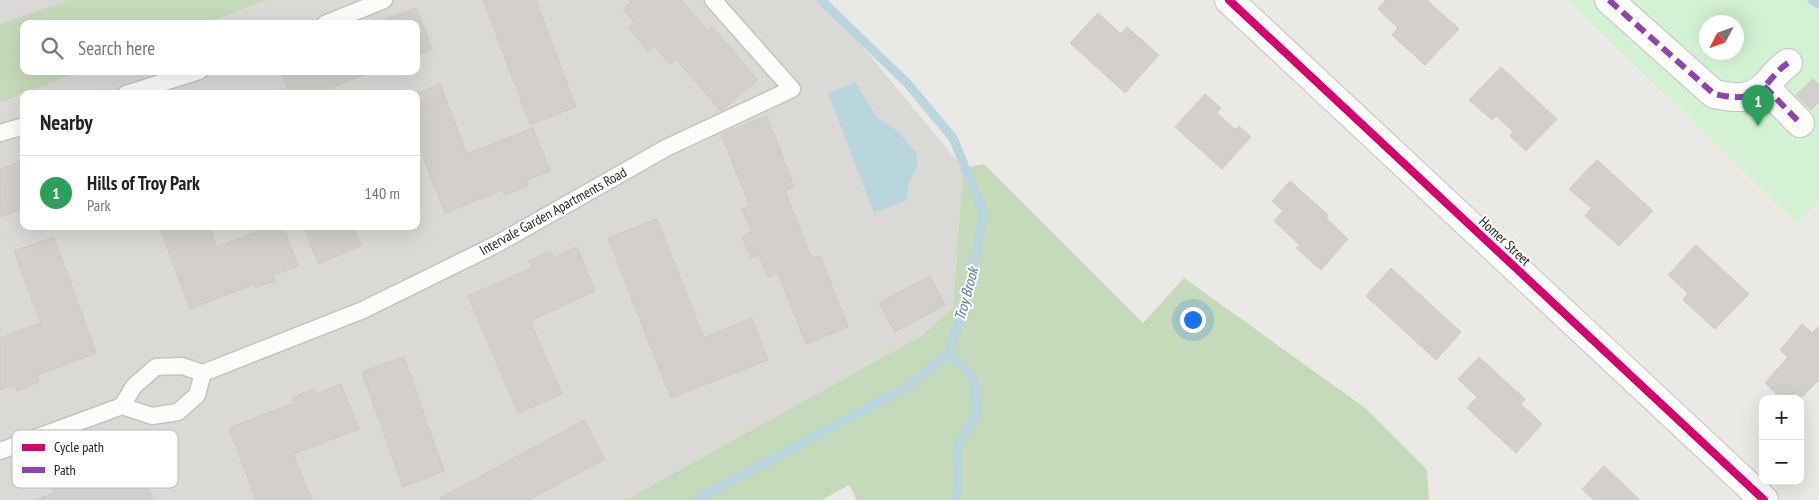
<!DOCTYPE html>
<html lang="en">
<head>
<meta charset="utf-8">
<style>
	body { margin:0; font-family:"PT Sans Narrow",sans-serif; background:#f2f2f2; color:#222 }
	.controls { position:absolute; right:15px; bottom:15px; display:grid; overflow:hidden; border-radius:10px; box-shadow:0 5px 20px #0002 }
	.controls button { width:45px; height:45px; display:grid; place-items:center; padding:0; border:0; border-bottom:1px solid #e0e0e0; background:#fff; color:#222; font:25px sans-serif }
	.compass { position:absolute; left:1699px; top:15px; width:45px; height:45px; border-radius:50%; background:#fff; box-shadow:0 5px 20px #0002; rotate:229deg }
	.you { position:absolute; left:1192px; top:319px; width:18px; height:18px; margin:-12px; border:4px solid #fff; border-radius:50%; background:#1a73e8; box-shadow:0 0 0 8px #1a73e833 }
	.badge { display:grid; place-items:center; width:32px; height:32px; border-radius:50%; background:#656463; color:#fff; font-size:16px; font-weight:700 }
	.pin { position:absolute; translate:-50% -41px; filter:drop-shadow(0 1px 2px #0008) }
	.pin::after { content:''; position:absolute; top:26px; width:18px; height:15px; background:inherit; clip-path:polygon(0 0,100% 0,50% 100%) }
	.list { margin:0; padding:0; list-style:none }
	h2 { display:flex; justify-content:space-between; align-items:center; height:65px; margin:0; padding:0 20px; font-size:21px }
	h2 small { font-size:16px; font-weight:400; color:#767676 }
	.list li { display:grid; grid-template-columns:32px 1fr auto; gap:15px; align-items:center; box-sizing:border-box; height:75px; padding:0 20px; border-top:1px solid #e0e0e0 }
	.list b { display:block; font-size:19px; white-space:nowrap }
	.list p { margin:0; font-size:16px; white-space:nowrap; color:#767676 }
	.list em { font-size:16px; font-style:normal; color:#767676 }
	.icon { flex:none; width:28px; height:28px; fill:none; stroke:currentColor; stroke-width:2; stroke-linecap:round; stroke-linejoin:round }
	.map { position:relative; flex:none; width:1819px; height:500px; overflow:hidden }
	.search { position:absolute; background:#fff; box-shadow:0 5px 20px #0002; left:20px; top:20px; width:400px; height:55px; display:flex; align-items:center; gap:12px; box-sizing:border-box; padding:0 18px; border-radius:10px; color:#767676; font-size:19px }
	.panel { position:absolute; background:#fff; box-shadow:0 5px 20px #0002; left:20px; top:90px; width:400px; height:140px; border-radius:10px }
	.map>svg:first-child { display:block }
</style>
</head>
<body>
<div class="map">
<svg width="1819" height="500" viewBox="0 0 1819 500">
	<rect width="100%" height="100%" fill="#ebe9e5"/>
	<!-- residential -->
	<path fill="#dad9d6" d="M267,0H824L963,168L953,307L921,336L625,500H0V103L24,94V226H416V94H24L83,71H416V24H205Z"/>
	<!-- forest -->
	<path fill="#c5daba" d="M68,0H267L205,24H24V71H83L0,103V24Z
		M984,164L1143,323L1184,278L1364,407L1427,470L1429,500H857L849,485L822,500H625L921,336L953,307L963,168Z"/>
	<!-- park -->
	<path fill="#d3f1d3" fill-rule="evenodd" d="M1568,0H1819V200L1797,223ZM1706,22H1736V52H1706Z"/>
	<!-- parking -->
	<path fill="#dad9d7" d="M0,0H68L0,24Z"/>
	<!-- water -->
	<path fill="#b9d5de" d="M855,82L877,118L900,133L917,155V168L908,184L907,200L874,213L828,93Z"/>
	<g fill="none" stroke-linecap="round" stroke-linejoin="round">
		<!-- stream -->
		<path stroke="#b9d5de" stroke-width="9" d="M1812,0L1819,4
			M949,353L974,379L977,413L957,448L958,486L954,500
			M696,500L908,387L949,353L968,295L984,214L953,138L907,83L821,0"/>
	</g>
	<!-- building -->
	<path fill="#d2cfcc" stroke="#cecbc6" d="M483,0H536L576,107L530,124Z
		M629,0H681L708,31L712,27L758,80L721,111L676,59L670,64L654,46L648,51L628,28L635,23L623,9L631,2Z
		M1386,0H1427L1459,29L1425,65L1392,35L1398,28L1378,9Z
		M416,8L432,49L416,55V24H375Z
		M1098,13L1121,34L1127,27L1159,55L1125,93L1070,43Z
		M1501,67L1557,119L1526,151L1510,136L1513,131L1496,116L1492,120L1469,100Z
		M281,71H374L316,94H289Z
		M1813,79L1819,85V102L1811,110L1796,95Z
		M440,84L467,154L533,128L550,171L526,180L528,186L505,195L503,190L445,213L416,139V94Z
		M1205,94L1221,108L1217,113L1236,130L1239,126L1251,137L1222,169L1175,127Z
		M767,116L794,187L785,191L812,259L820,256L848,327L806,344L778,273L768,277L759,255L751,258L742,236L752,232L742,209L750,206L721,134Z
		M24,160V208L1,217L0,169Z
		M1597,160L1653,211L1619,246L1585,216L1591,208L1569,189Z
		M1290,181L1328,215L1326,218L1348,239L1321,270L1296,248L1300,245L1274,221L1283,211L1272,201Z
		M657,219L704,338L752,318L768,360L671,398L608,238Z
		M159,226H209L217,247L270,226H283L298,266L273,275L275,281L255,288L254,284L190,309Z
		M304,226H353L361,246L318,264Z
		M54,237L96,353L37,375L39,382L17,391L15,385L0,390V338L41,323L14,251Z
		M1696,245L1749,294L1715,329L1683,300L1688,293L1668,275Z
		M577,247L595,291L530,321L562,394L518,413L468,296L532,268L529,261L550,251L553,258Z
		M1391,268L1461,332L1436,360L1366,296Z
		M930,276L945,305L895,332L879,303Z
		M1802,324L1812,333L1819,326V380L1800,399H1782L1765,383L1788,357L1780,350Z
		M404,357L444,471L403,487L362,372Z
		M1479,357L1525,399L1521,404L1542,424L1516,453L1467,408L1477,397L1458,379Z
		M341,384L359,429L293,454L312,500H256L229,428L294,403L292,398L314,389L316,394Z
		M584,420L605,459L529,500H437Z
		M137,460L153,500H36L54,493L51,484L72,476L76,485Z
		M1604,466L1640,500H1594L1582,489Z"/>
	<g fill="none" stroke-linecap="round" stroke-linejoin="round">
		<defs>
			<path id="lane" d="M325,24L384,0
				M126,94L199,71
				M0,133L24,126
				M122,406L134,386L156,367L182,366L203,373L363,310L497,244L666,148L792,89L713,0
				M0,451L122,406L152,416L178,412L197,395L203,373"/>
			<path id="street" d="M1229,0L1764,500
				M1609,0L1714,94C1734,98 1750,101 1766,85C1773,77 1779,69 1788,63
				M1764,86L1800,123"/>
		</defs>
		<!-- lane casing -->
		<use href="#lane" stroke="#c4c3c1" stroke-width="19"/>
		<!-- street casing -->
		<use href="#street" stroke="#c4c3c1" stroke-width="30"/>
		<!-- lane -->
		<use href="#lane" stroke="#fcfcfb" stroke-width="16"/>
		<!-- street -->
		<use href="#street" stroke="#fcfcfb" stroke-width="28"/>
		<!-- quiet -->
		<path stroke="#8e44ad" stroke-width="6" stroke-dasharray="12 6" stroke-linecap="butt" d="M1609,0L1714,94C1734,98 1750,101 1766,85C1773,77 1779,69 1788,63
			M1764,86L1800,123"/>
		<defs>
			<path id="cycleway" d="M1229,0L1764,500"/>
		</defs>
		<!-- cycleway casing -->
		<use href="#cycleway" stroke="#fff" stroke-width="11"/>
		<!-- cycleway -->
		<use href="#cycleway" stroke="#d6006c" stroke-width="8"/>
	</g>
	<g text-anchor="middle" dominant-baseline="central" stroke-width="4" stroke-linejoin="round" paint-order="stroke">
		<!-- street labels -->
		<g font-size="14" fill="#1d1d1d" stroke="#fff">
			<text transform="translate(553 211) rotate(-29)">Intervale Garden Apartments Road</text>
			<text transform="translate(1505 241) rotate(43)">Homer Street</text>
		</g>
		<!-- water labels -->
		<g font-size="15" font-style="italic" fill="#4b78aa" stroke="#fff">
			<text transform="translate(966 294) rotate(-75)">Troy Brook</text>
		</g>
	</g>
	<!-- legend -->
	<rect x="12" y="430" width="166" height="58" rx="8" fill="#fff" stroke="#bbb" stroke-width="1"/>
	<rect x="22" y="444" width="23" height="7" fill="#d6006c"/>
	<rect x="22" y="467" width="23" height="6" fill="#8e44ad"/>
	<g font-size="14" fill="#1d1d1d">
		<text x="54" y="452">Cycle path</text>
		<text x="54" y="475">Path</text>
	</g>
</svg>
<div class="controls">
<button>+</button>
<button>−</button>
</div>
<svg class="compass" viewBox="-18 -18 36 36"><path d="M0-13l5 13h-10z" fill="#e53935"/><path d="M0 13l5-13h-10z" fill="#767676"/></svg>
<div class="you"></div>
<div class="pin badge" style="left:1758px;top:126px;background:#2e9e5b">1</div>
<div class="search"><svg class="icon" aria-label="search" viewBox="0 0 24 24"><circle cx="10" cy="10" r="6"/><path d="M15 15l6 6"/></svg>Search here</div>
<section class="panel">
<h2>Nearby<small></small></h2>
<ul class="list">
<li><span class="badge" style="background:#2e9e5b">1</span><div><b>Hills of Troy Park</b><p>Park</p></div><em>140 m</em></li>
</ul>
</section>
</div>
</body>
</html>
